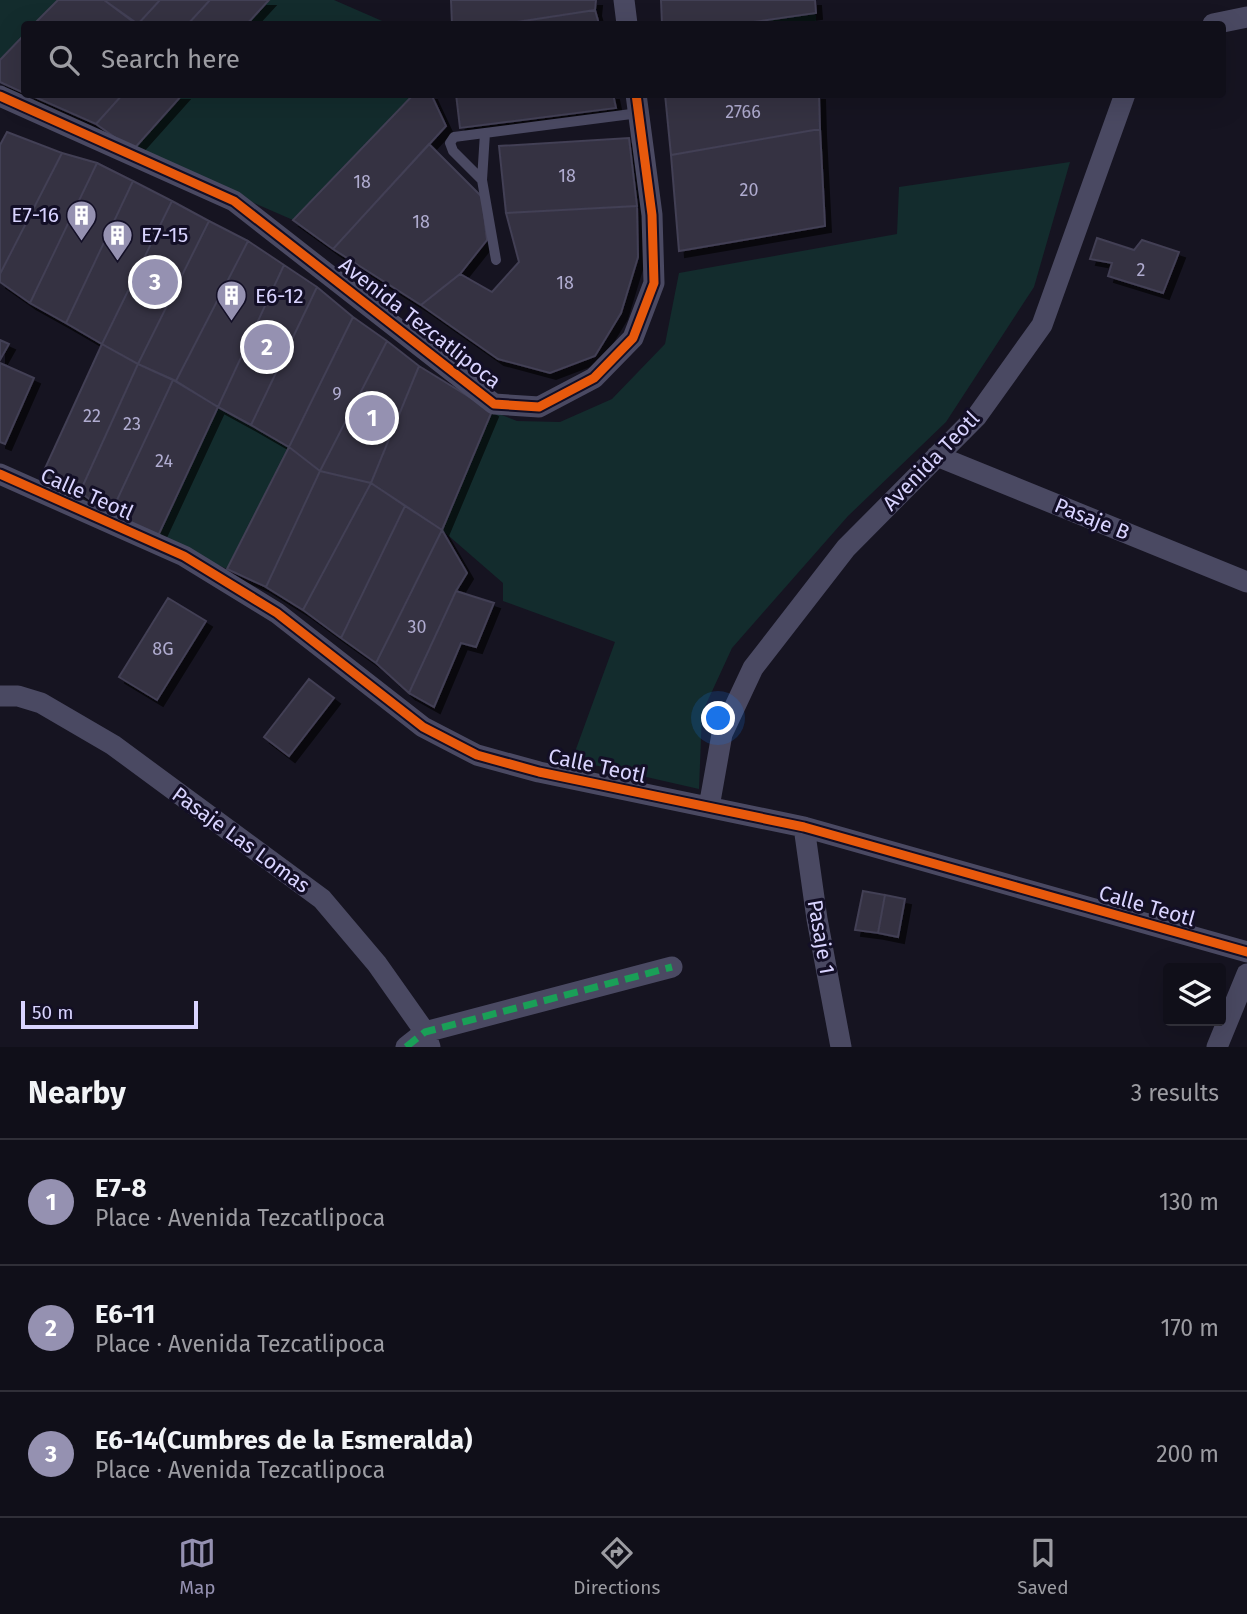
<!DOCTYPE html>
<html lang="en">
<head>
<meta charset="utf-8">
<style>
	body { margin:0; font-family:"Fira Sans",sans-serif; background:#191822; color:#f1f3f6 }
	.controls { position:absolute; right:21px; bottom:21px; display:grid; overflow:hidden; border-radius:7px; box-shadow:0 7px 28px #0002 }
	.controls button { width:63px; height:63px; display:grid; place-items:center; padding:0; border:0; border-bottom:2px solid #302f38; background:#100f19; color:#f1f3f6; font:35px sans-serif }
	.scale { position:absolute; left:21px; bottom:18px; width:177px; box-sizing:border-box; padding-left:7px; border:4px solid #d9d4ff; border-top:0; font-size:19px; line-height:24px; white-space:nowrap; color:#d9d4ff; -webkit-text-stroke:5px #130f26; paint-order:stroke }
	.you { position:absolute; left:719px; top:719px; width:24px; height:24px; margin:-18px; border:5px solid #fff; border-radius:50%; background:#1a73e8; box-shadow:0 0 0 10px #1a73e833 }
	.badge { display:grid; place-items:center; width:46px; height:46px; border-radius:50%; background:#9591b1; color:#fff; font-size:23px; font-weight:700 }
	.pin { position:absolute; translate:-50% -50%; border:4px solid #fff; box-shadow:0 2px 7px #0006 }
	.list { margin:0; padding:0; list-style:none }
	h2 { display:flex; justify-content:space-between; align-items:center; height:91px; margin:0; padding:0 28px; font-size:30px }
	h2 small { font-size:23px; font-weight:400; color:#9c9ca2 }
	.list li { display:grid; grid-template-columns:46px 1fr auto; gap:21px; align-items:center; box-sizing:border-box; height:126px; padding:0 28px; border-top:2px solid #302f38 }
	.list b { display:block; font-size:26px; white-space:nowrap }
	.list p { margin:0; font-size:23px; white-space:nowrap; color:#9c9ca2 }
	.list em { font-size:23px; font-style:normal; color:#9c9ca2 }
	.icon { flex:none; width:38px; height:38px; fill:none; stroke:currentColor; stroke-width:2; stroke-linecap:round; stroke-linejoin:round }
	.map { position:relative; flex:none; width:1247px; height:1047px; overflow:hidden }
	.search { position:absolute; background:#100f19; box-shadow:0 7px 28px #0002; left:21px; right:21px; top:21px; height:77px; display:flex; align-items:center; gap:18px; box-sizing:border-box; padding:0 24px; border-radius:7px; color:#9c9ca2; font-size:26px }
	.sheet { height:469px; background:#100f19 }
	nav { display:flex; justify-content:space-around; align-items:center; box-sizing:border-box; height:98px; border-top:2px solid #302f38; background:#100f19; font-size:19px; color:#9c9ca2 }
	nav a { display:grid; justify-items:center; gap:4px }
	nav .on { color:#9591b1 }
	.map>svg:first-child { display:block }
</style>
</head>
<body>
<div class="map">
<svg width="1247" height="1047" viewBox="0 0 1247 1047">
	<defs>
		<filter id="shadow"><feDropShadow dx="6" dy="6" stdDeviation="0" flood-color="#0009"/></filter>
	</defs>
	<rect width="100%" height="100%" fill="#161421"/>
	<!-- green -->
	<path fill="#132c2d" d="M0,0H58L34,24H24V35L0,60Z
		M269,0H334L389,24H247Z
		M816,13V24H739Z
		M183,95H414L293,220L133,150Z
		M1070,162L1034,287L946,422L848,516L732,648L702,713L699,789L572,760L615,642L503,601V583L442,530L492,411L517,421L560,422L612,399L665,344L679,273L897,234L899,187Z
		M218,407L289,447L227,569L157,538Z"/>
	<!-- building -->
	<path fill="#343243" stroke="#433f54" stroke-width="2" filter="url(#shadow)" d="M58,0H104L136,24H34Z
		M104,0H160L138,24Z
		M160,0H210L188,24H138Z
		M210,0H269L247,24H188Z
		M451,0H596L595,10L504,24H452Z
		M661,0H815L816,13L739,24H662Z
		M595,10L599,24H504Z
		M24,35V93L0,82V60Z
		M28,94H123L96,124Z
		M123,94H183L133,150L96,124Z
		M414,94H431L446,126L333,249L293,220Z
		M456,94H613L616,108L460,128Z
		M665,94H819L820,129L671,155Z
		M820,129L825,226L679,251L671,155Z
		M7,132L62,153L0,274V145Z
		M629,138L637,206L506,213L499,146Z
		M429,144L482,197L487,240L460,274L421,305L333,249Z
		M62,153L97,163L30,303L0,282V274Z
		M97,163L133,181L66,323L30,303Z
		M133,181L172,201L102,344L66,323Z
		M172,201L209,221L138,364L102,344Z
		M637,206L638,257L621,313L595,356L550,373L498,359L421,305L460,274L492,292L519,262L506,213Z
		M209,221L248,241L176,381L138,364Z
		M1097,238L1134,250L1142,240L1179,252L1163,293L1108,276L1112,263L1090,259Z
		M248,241L284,265L218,407L176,381Z
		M284,265L317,287L251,425L218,407Z
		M317,287L353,317L289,447L251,425Z
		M353,317L387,341L320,471L289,447Z
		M0,340L9,344L0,360Z
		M387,341L419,366L371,483L320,471Z
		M102,344L138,364L80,492L42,475Z
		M0,363L34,378L5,444L0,442Z
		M138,364L173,380L110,515L80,492Z
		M419,366L492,411L442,530L371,483Z
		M173,380L218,407L157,538L110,515Z
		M289,447L320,471L266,587L227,569Z
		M320,471L371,483L303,610L266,587Z
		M371,483L405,506L341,638L303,610Z
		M405,506L442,530L376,663L341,638Z
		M442,530L467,573L456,591L409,693L376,663Z
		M456,591L494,603L476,647L461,643L434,707L409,693Z
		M168,598L206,621L157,700L119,677Z
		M309,679L334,698L289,756L264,737Z
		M863,891L885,895L878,933L855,930Z
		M885,895L905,899L898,937L878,933Z"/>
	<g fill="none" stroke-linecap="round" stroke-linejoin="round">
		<!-- service -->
		<path stroke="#4a4962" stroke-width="10" d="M482,180L485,133
			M496,260L482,180L453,151L450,143L454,137L639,113"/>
		<!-- minor -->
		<path stroke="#4a4962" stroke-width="21" d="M624,0L627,24
			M1213,24L1247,17
			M0,96L234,201L494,404L539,407L594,378L633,338L654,283L652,215L636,94
			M937,456L1247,582
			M0,474L184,556L277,613L423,727L477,755L539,772L804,827L1247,952
			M0,696H18L41,703L113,745L322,899L377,964L425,1032L430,1047
			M709,807L722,734L753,668L846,548L977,416L1042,325L1125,94
			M804,827L817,919L841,1047
			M406,1047L425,1032L672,967
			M1217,1047L1247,974"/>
		<!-- quiet -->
		<path stroke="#1a9f57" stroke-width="7" stroke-dasharray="14 7" stroke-linecap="butt" d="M406,1047L425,1032L672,967"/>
		<defs>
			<path id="cycleway" d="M0,96L234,201L494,404L539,407L594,378L633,338L654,283L652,215L636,94
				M0,474L184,556L277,613L423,727L477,755L539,772L804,827L1247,952"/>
		</defs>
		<!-- cycleway casing -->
		<use href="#cycleway" stroke="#130f26" stroke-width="13"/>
		<!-- cycleway -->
		<use href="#cycleway" stroke="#e8590c" stroke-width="9"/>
	</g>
	<!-- icons -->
	<defs>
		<symbol id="building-pin" viewBox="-11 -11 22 30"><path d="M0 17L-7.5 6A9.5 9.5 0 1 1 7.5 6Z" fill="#9591b1" stroke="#130f26"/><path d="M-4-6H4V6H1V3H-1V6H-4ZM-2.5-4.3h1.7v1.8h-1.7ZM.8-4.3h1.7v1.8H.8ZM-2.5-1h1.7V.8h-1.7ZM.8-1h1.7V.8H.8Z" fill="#fff"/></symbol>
	</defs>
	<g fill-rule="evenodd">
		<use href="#building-pin" x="64" y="198" width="35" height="47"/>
		<use href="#building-pin" x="100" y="218" width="35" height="47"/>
		<use href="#building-pin" x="214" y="278" width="35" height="47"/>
	</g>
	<g text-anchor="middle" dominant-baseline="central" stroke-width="6" stroke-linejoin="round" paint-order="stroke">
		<!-- number labels -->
		<g font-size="18" fill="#b0acd0">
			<text x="743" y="112">2766</text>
			<text x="567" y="176">18</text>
			<text x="362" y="182">18</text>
			<text x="749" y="190">20</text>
			<text x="421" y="222">18</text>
			<text x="1141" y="270">2</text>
			<text x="565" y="283">18</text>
			<text x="337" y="394">9</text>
			<text x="92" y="416">22</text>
			<text x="132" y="424">23</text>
			<text x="164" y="461">24</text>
			<text x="417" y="627">30</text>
			<text x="163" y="649">8G</text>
		</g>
		<!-- poi labels -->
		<g font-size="21" fill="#d9d4ff" stroke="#130f26" text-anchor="start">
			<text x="59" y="215" text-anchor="end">E7-16</text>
			<text x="141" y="235">E7-15</text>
			<text x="255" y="296">E6-12</text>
		</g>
		<!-- street labels -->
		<g font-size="21" fill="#d9d4ff" stroke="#130f26">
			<text transform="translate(420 323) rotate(38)">Avenida Tezcatlipoca</text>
			<text transform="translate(931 461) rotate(-46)">Avenida Teotl</text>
			<text transform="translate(87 494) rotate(24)">Calle Teotl</text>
			<text transform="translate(1092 519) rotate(22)">Pasaje B</text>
			<text transform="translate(597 766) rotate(12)">Calle Teotl</text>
			<text transform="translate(241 840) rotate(36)">Pasaje Las Lomas</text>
			<text transform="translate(1147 906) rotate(16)">Calle Teotl</text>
			<text transform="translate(821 937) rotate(80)">Pasaje 1</text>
		</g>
	</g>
</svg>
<div class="controls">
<button><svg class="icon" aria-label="layers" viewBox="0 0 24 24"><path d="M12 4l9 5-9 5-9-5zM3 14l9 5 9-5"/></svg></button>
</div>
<div class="scale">50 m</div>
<div class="you"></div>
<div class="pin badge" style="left:372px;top:418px">1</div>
<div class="pin badge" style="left:267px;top:347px">2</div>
<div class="pin badge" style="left:155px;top:282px">3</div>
<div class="search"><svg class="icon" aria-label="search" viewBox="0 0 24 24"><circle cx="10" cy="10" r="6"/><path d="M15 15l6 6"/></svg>Search here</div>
</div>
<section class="sheet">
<h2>Nearby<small>3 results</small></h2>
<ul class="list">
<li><span class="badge">1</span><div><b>E7-8</b><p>Place · Avenida Tezcatlipoca</p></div><em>130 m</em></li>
<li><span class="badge">2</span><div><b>E6-11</b><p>Place · Avenida Tezcatlipoca</p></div><em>170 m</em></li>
<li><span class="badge">3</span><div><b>E6-14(Cumbres de la Esmeralda)</b><p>Place · Avenida Tezcatlipoca</p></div><em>200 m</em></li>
</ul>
</section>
<nav>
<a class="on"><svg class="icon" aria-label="map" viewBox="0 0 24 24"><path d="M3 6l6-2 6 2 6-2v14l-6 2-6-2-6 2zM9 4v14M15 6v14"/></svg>Map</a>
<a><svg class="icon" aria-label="directions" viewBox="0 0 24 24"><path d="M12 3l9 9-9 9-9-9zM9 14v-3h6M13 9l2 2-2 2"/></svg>Directions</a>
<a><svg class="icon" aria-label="saved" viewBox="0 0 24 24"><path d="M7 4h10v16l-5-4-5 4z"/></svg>Saved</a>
</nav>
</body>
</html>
